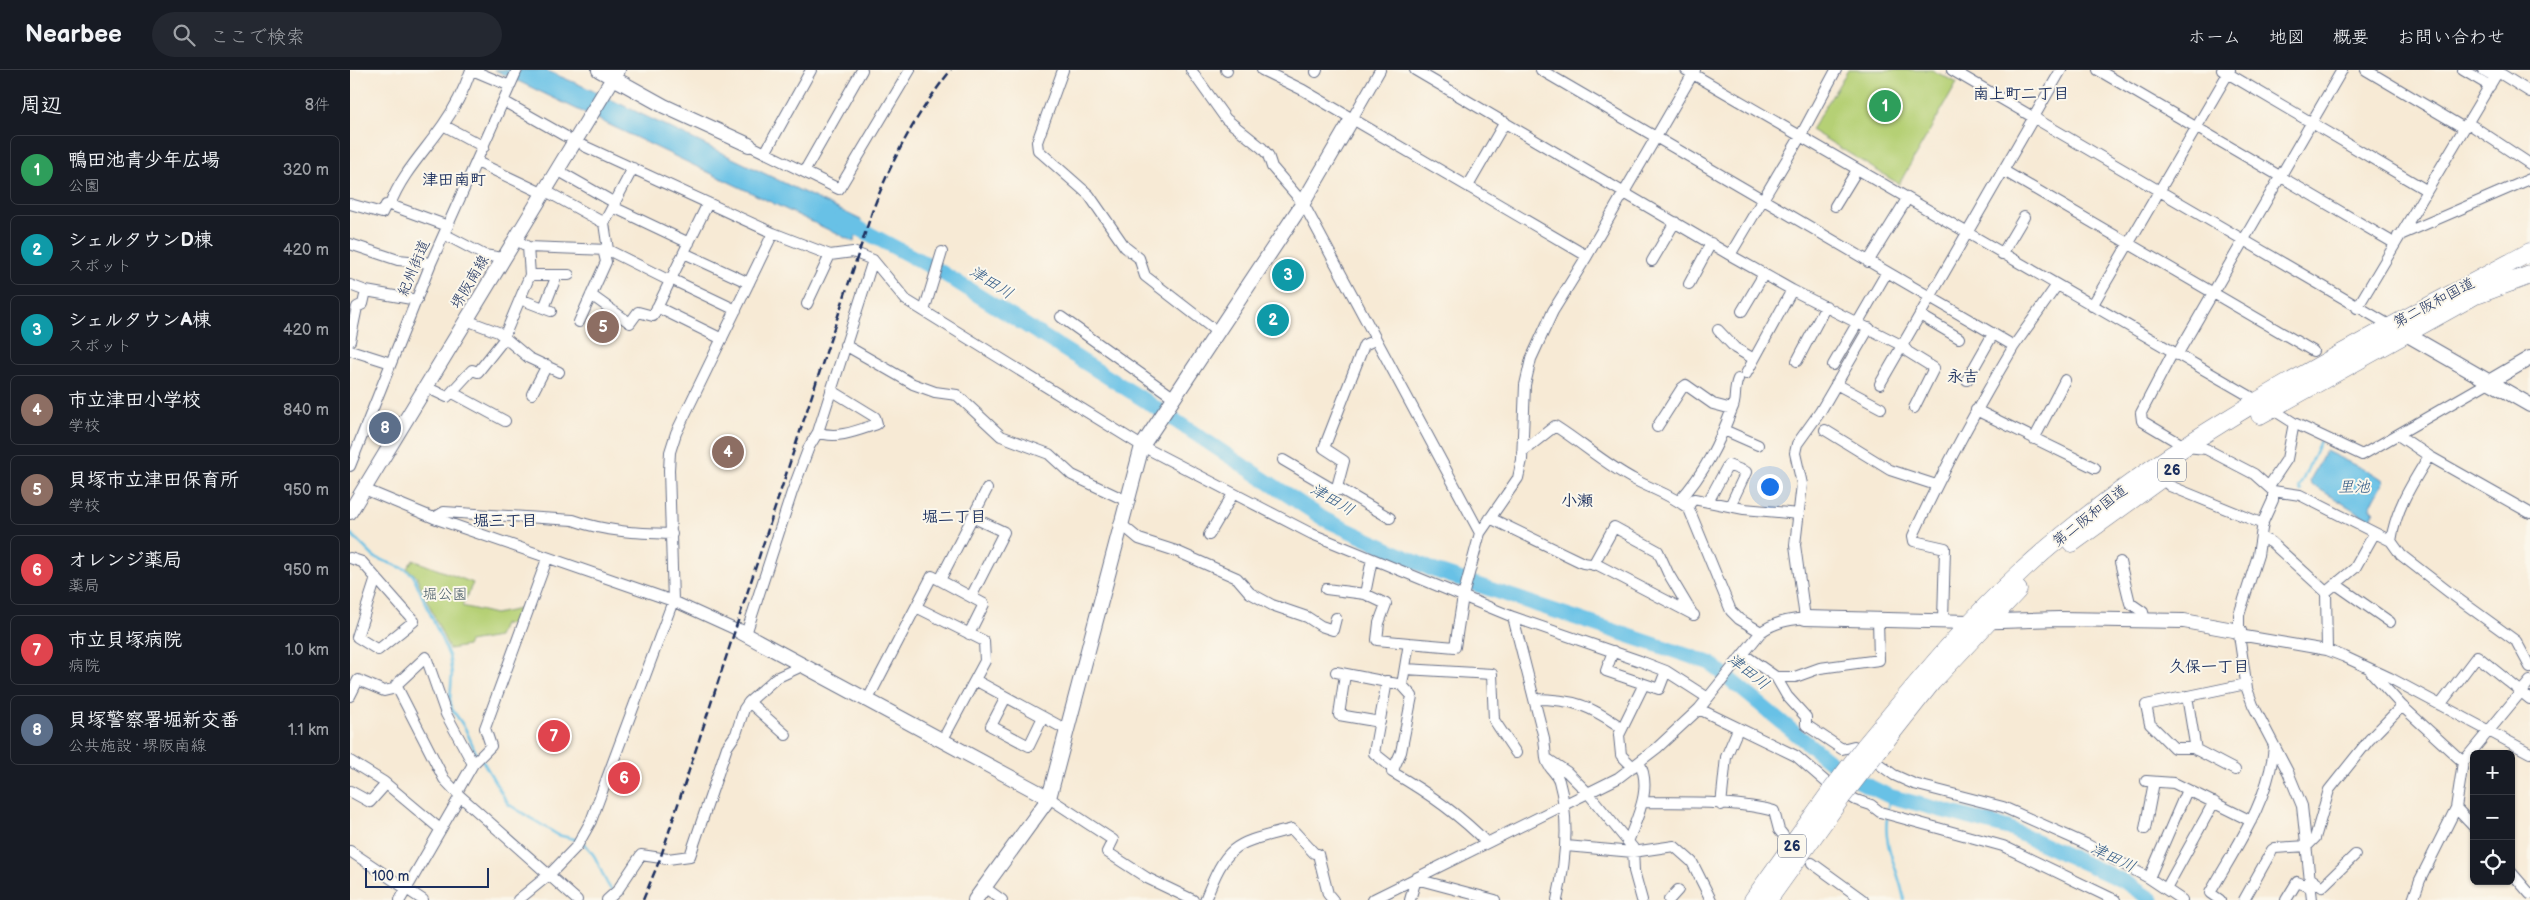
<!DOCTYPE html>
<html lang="ja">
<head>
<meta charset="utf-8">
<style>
	body { margin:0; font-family:"Balsamiq Sans","Klee One",sans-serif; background:#242831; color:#f1f3f6 }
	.controls { position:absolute; right:15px; bottom:15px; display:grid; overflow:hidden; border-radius:8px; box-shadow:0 1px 4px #0004 }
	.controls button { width:45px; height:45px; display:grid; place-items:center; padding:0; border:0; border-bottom:1px solid #363941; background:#171b24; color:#f1f3f6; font:25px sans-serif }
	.scale { position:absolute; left:15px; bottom:12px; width:124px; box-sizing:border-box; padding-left:5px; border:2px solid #1b2f5e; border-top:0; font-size:14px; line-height:18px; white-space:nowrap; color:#1b2f5e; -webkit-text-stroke:4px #fbf7ec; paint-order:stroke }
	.you { position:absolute; left:1419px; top:416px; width:18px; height:18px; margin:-12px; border:4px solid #fff; border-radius:50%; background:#1a73e8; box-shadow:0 0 0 8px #1a73e833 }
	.badge { display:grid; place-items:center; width:32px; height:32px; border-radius:50%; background:#0b8043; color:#fff; font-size:16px; font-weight:700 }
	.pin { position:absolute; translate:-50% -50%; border:2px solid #fff; box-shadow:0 1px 5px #0006 }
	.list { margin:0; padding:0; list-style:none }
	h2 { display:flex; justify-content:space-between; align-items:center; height:65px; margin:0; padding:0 20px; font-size:21px }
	h2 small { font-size:16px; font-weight:400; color:#9ea1a6 }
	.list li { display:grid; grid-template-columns:32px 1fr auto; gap:15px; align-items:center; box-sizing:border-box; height:70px; margin:0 10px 10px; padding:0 10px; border:1px solid #363941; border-radius:8px }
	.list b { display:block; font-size:19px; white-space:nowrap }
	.list p { margin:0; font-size:16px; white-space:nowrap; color:#9ea1a6 }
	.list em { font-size:16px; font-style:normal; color:#9ea1a6 }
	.icon { flex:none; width:28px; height:28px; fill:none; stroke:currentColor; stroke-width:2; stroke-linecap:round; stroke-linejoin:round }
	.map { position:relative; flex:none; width:2180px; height:830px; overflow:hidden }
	header { display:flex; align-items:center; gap:30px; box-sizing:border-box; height:70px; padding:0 25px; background:#171b24; border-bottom:1px solid #363941 }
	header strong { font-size:24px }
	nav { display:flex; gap:28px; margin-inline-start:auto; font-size:18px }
	.search { width:350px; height:45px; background:#242831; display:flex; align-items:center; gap:12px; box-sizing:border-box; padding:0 18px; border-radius:28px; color:#9ea1a6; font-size:19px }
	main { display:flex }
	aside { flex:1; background:#171b24 }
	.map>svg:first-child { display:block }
</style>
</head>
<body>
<header>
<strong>Nearbee</strong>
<div class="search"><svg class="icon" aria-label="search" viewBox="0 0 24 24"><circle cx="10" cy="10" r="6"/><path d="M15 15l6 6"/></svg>ここで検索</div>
<nav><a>ホーム</a><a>地図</a><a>概要</a><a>お問い合わせ</a></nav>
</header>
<main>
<aside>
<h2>周辺<small>8件</small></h2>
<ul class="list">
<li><span class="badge" style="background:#2e9e5b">1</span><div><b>鴨田池青少年広場</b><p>公園</p></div><em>320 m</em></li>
<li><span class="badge" style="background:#0f9aa8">2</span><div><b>シェルタウンD棟</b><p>スポット</p></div><em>420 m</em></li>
<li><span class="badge" style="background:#0f9aa8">3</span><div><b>シェルタウンA棟</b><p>スポット</p></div><em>420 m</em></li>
<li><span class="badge" style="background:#8d6e63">4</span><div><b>市立津田小学校</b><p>学校</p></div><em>840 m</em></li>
<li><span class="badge" style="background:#8d6e63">5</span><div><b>貝塚市立津田保育所</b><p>学校</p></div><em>950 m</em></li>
<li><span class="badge" style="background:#e0444e">6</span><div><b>オレンジ薬局</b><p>薬局</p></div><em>950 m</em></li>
<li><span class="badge" style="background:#e0444e">7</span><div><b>市立貝塚病院</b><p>病院</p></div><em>1.0 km</em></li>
<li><span class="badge" style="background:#5c6f8a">8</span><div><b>貝塚警察署堀新交番</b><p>公共施設 · 堺阪南線</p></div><em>1.1 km</em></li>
</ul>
</aside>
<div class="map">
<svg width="2180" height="830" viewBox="0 0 2180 830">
	<rect width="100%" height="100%" fill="#fbf7ec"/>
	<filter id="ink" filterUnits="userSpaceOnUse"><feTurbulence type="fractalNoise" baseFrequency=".02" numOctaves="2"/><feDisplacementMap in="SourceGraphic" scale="10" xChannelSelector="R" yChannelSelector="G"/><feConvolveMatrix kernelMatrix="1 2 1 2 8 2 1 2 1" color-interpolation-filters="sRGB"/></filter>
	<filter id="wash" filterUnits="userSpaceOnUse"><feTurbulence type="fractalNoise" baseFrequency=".0096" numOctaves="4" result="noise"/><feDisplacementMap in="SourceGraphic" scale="20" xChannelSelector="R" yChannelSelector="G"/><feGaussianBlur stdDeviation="1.12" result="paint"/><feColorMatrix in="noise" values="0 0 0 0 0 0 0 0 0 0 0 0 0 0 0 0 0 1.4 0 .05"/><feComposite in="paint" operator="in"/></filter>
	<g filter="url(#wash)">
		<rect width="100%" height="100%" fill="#f7ead5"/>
		<!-- green -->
		<path fill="#b5d075" stroke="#68806a" d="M1498,0H1582L1607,13L1549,114L1461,60Z
			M63,490L123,513L112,536L145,544L175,538L169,555L153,554L148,567L119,572L117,576L99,579L66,506L57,498Z"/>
		<!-- water -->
		<path fill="#68c1e6" stroke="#4278a2" d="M145,0H195L235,17L511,150L504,172Z
			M1976,381L2033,409L2034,412L2021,435V439L2024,442L2020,450L1961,414L1960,410Z"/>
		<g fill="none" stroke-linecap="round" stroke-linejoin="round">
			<!-- stream -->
			<path stroke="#68c1e6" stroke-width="2.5" d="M1951,421L1949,418L1970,371
				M1,464L24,487L55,499L63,505L99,586L102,604L100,630L102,639L115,658L127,685
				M131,688L158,734L208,765L228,770
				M1538,738L1539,726
				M1537,749C1533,778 1550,802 1554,830
				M232,772C251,787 249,806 263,822"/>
			<!-- river -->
			<path stroke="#68c1e6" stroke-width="15" d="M491,149L591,202L791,328L974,449L1083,500L1360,593L1496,705L1539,726L1658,758L1775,812L1802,830"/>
		</g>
	</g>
	<g filter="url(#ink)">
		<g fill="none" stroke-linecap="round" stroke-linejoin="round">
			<defs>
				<path id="street" d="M122,0L160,16
					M713,0L687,72L688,80L739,125L775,177L789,188L795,206L866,261
					M841,0L876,49L912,78L918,85L922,97L953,133L1130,463L1113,526L1105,577L1059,573L1052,615
					M876,0L877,1
					M912,0L953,20L1237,186
					M1065,0L1380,185L1442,220L1553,276L1558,282L1584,298L1564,338
					M1191,0L1664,276L1707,215
					M1336,0L1910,332
					M1602,0L2041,256
					M1748,0L2044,173
					M1872,0L2076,120
					M2016,0L2114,58
					M2113,0L2140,16
					M2133,0L2145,7
					M966,2L967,0
					M2148,2L2180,22
					M155,32L215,66
					M1002,49L1030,0
					M2118,53L2180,94
					M93,55L134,77
					M399,75L489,119L560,0
					M234,76L423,163L480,185L503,182L523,190L556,230L792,376L962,464L1163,547L1290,591L1316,601L1358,628
					M415,83L461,0
					M127,92L192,123
					M207,100L265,133
					M1654,101L1963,281
					M454,102L512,0
					M1118,116L1155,52
					M194,120L254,153
					M0,134L32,143L36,135H40
					M1485,136L1507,100
					M263,137L339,173
					M98,156L40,135C51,105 74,82 93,55C105,38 114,20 121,0
					M94,164L134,185L153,188
					M2048,166L2180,109
					M165,169L178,177L258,180L320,211
					M0,174L48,190L81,193
					M258,180L254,153L283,98
					M334,183L399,213
					M1652,184L1674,147
					M1380,185L1450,67L1486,0
					M1302,191L1325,152
					M1518,192L1557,129
					M180,205H219
					M321,209L386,240
					M1339,214L1361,173
					M0,215L16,221L67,230
					M241,225L280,253L288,242L303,246L358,133
					M170,229L201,241
					M457,234L480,185
					M1742,236L1880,0
					M307,237L372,269
					M194,238L207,205
					M2007,238L2149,0
					M574,241L592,182
					M1392,241L1414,204
					M1570,245L1609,268
					M711,247L823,327
					M116,250L148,262L179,288L209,302
					M229,252L256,192L253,179
					M1368,260L1385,278L1404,289
					M154,267L180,205L178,177
					M0,271L7,237L13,234L16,221
					M495,275L563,314L585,322L607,325L651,366L699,384L722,405L777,431
					M0,280L41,293
					M1823,282L1791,343L1792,351L1836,377L1856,379L1904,404L1923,421V430L1913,452L1908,485L1889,545V565L1897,619L1903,635L1938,702L1952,736L1962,830
					M1827,285L1992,0
					M1447,291L1476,236
					M1483,295L1537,202
					M1396,304L1442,220
					M1617,310L1643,264
					M1486,314L1531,338
					M1530,314L1711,0
					M76,317L97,327L122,300L128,302L155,268
					M103,323L155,351
					M182,324L197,295
					M1382,339C1387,330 1383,320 1388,309
					M1922,339L1944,353L2012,385L2139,312
					M1626,340L1745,398
					M1307,357L1332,318L1336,315L1363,334L1382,339C1369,373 1354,404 1329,431
					M1374,360L1408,375
					M1475,360L1540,400L1586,415
					M468,362C486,370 509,360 527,354L525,347L481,320
					M2048,365L2079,386L2180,443
					M1684,369L1715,310
					M1172,382L1205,356C1232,373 1256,395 1285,410C1304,420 1322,425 1339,439L1381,541L1389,549L1411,562
					M933,390L986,421L994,391L974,378L1014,275L1025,270
					M0,396L81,193L167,0
					M1811,408L1820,416L1913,454
					M1919,416L1937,389L1944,353
					M987,417L1040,448
					M14,419L84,448L323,531L389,561
					M1923,421L1950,425L2041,471L2051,485L2100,523L2166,571L2180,597
					M1358,432L1378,395L1396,402L1380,436
					M1337,437L1344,429L1394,439L1449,444
					M84,448L94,442L223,450C256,462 288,463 322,464
					M1140,448L1233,493L1248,495L1344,545
					M771,454L789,469L826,481L887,508L900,523L922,535L957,547L971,556L983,560L986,548
					M1130,463L1168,408L1172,390L1175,315L1181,289L1203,241L1237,186L1345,0
					M859,465L883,424
					M1911,468L1921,472L1976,522
					M2041,471C2046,438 2062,414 2079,386
					M0,488L12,492L64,551L28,580L7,567L26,508
					M1770,492L1780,533L1793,542L1795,551
					M1243,495L1264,457L1308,481L1318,503L1343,545
					M590,510L637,419
					M1987,515L2040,552
					M976,519L1015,524L1036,534L1029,553L1027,570L1059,573
					M1015,524L1022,489
					M621,527L654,462L622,447
					M566,537L634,571L635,591L592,671
					M1163,547L1194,668L1196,688L1217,702L1238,723L1283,778L1284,801L1292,830
					M1593,550L1595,478L1564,471L1563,466C1593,400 1627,338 1664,276
					M396,564L442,422L459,377L468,362L523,190
					M1889,565L1977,580L1995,587L2040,608L2180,683
					M1977,580L1976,522L2005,498L2024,464
					M1263,581L1256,601L1309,619L1316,601
					M1393,584L1426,607L1437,626L1456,647V655L1492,679L1504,676L1544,705L1564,714L1653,737L1736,774L1799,808L1832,830
					M1055,599L1142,604L1144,650L1166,683
					M986,602L1052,615L1062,626L1051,682L1042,702C1077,722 1109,744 1137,773
					M2021,602L2052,636L2113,692L2106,738L2124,757
					M995,604L989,645L1030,652
					M1426,607H1445L1470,598L1529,590L1528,549
					M625,610L717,660
					M1037,611L1024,683L1044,699
					M0,626L8,610L34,621L47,618
					M1837,626L1846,680
					M656,627L641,656L679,676L693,647
					M1184,629C1224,629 1240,636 1272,658
					M517,631L582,506L634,534L619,564
					M399,632L436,665
					M2090,635L2127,586L2180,629
					M1349,639L1446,686L1476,712L1506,730L1521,735L1530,742L1653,776L1765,830
					M1196,688C1197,698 1206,701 1209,711C1220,750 1216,791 1207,830
					M0,691L34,712L90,759
					M2113,692L2180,611
					M123,694L96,644L76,587L46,615L94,709L110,726L227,830
					M1283,697L1271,685L1269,665L1294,614
					M1885,700L1843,678H1824L1800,654L1796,635L1896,614
					M1796,711L1824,713L1901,751
					M0,721L20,732L36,714
					M107,722L123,694L141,676L135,658L197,489
					M699,728L763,770L757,782L797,808L843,830
					M1293,732C1333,733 1385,730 1424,741L1429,760L1433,765
					M1371,735L1376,687L1388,659
					M1795,759L1804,712
					M1278,772C1287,747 1303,718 1289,692
					M1216,776L1283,782L1324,776L1342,792L1361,830
					M0,781L73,830
					M1462,793L1513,830
					M2161,802L2180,824
					M1799,808L1837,720
					M1960,808L1972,817L2005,785
					M1066,809L1145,830
					M634,817L652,830
					M1816,819L1864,732
					M50,830L110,726
					M168,830L200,804L227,776L241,751L323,531L319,400L320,382L326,363L423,163
					M257,830L267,821L291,785L318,789L340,786L377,677L386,664L394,639L399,632L426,608L452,596
					M855,830C878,772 884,774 942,759L964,783L968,784L978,824L983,830
					M1022,830L1268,708L1307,678L1349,639L1411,562C1425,552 1438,550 1455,548L1445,475L1452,414L1445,383L1447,374L1470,342L1519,258
					M1060,830L1066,809
					M1319,830L1328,820
					M1870,830L1860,823C1886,777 1919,731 1924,677
					M1894,830L1922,780L1925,778L1957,776L1965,768L1979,720L2019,670L2052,636
					M1936,830L1947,812L1960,817
					M2063,830L2070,810L2106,738"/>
				<path id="secondary" d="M249,0L314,36L399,75
					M2049,260L2180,335
					M2139,312L2180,288
					M0,442L268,0
					M1455,548L1619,552L1709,549L1834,551L1889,561
					M389,561L699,728
					M625,830L699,728L792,376L953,133L1002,49"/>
				<path id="highway" d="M2129,224L2180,205
					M1910,345L2138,218
					M1722,473L1820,402
					M1515,676C1565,616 1613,555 1672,501C1816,368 2008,275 2180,182
					M1525,684L1582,612L1668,520
					M1403,830L1481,721
					M1418,830L1491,728"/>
			</defs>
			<!-- street casing -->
			<use href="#street" stroke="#687088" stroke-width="12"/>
			<!-- secondary casing -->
			<use href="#secondary" stroke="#687088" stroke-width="16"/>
			<!-- highway casing -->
			<use href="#highway" stroke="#687088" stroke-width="19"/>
			<!-- street -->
			<use href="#street" stroke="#fff" stroke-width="10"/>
			<!-- secondary -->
			<use href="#secondary" stroke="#fff" stroke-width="14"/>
			<!-- highway -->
			<use href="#highway" stroke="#fff" stroke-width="18"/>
			<!-- rail -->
			<path stroke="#1b2f5e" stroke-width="2.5" stroke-dasharray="8 4" stroke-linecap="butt" d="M293,830L310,789L522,142C542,89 566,44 601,0"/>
			<defs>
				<path id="highway-bridge" d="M1481,721L1515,676
					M1491,728L1525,684"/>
			</defs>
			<!-- highway-bridge casing -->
			<use href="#highway-bridge" stroke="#687088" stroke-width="19" stroke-linecap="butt"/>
			<!-- highway-bridge -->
			<use href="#highway-bridge" stroke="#fff" stroke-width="18"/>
		</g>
	</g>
	<g text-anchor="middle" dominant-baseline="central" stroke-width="4" stroke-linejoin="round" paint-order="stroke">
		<!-- shield labels -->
		<g fill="#fbf7ec" stroke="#5e6b89" stroke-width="1">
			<rect x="1808" y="388.5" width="28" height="23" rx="4"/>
			<rect x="1428" y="764.5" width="28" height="23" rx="4"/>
		</g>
		<g font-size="14" font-weight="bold" fill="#1b2f5e">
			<text x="1822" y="400">26</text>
			<text x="1442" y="776">26</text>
		</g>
		<!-- street labels -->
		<g font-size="15" fill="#1b2f5e" stroke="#fbf7ec">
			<text transform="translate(64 198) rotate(-67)">紀州街道</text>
			<text transform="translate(120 212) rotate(-59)">堺阪南線</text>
			<text transform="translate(2084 233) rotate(-28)">第二阪和国道</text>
			<text transform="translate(1740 446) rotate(-38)">第二阪和国道</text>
		</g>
		<!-- park labels -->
		<g font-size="15" fill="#425764" stroke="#fbf7ec">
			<text x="95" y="524">堀公園</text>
		</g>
		<!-- neighbourhood labels -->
		<g font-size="16" font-weight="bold" fill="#1b2f5e" stroke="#fbf7ec">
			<text x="1671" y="24">南上町二丁目</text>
			<text x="104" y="110">津田南町</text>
			<text x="1613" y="307">永吉</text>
			<text x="1227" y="431">小瀬</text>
			<text x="604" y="447">堀二丁目</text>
			<text x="155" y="451">堀三丁目</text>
			<text x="1859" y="597">久保一丁目</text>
		</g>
		<!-- water labels -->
		<g font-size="16" font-style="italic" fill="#325b87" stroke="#fbf7ec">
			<text transform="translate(641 213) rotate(32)">津田川</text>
			<text x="2004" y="417">里池</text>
			<text transform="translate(982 430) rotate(30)">津田川</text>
			<text transform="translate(1398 602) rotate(39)">津田川</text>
			<text transform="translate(1763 788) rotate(26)">津田川</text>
		</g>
	</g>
</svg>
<div class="controls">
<button>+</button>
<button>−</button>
<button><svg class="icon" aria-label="locate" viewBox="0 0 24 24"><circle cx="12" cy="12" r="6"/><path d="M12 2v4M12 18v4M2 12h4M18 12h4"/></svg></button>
</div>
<div class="scale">100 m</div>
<div class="you"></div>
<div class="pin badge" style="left:1535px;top:36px;background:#2e9e5b">1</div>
<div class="pin badge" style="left:923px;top:250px;background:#0f9aa8">2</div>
<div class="pin badge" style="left:938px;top:205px;background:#0f9aa8">3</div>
<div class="pin badge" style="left:378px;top:382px;background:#8d6e63">4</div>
<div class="pin badge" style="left:253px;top:257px;background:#8d6e63">5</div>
<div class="pin badge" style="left:274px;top:708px;background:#e0444e">6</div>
<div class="pin badge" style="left:204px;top:666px;background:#e0444e">7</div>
<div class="pin badge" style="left:35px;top:358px;background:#5c6f8a">8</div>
</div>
</main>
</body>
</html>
